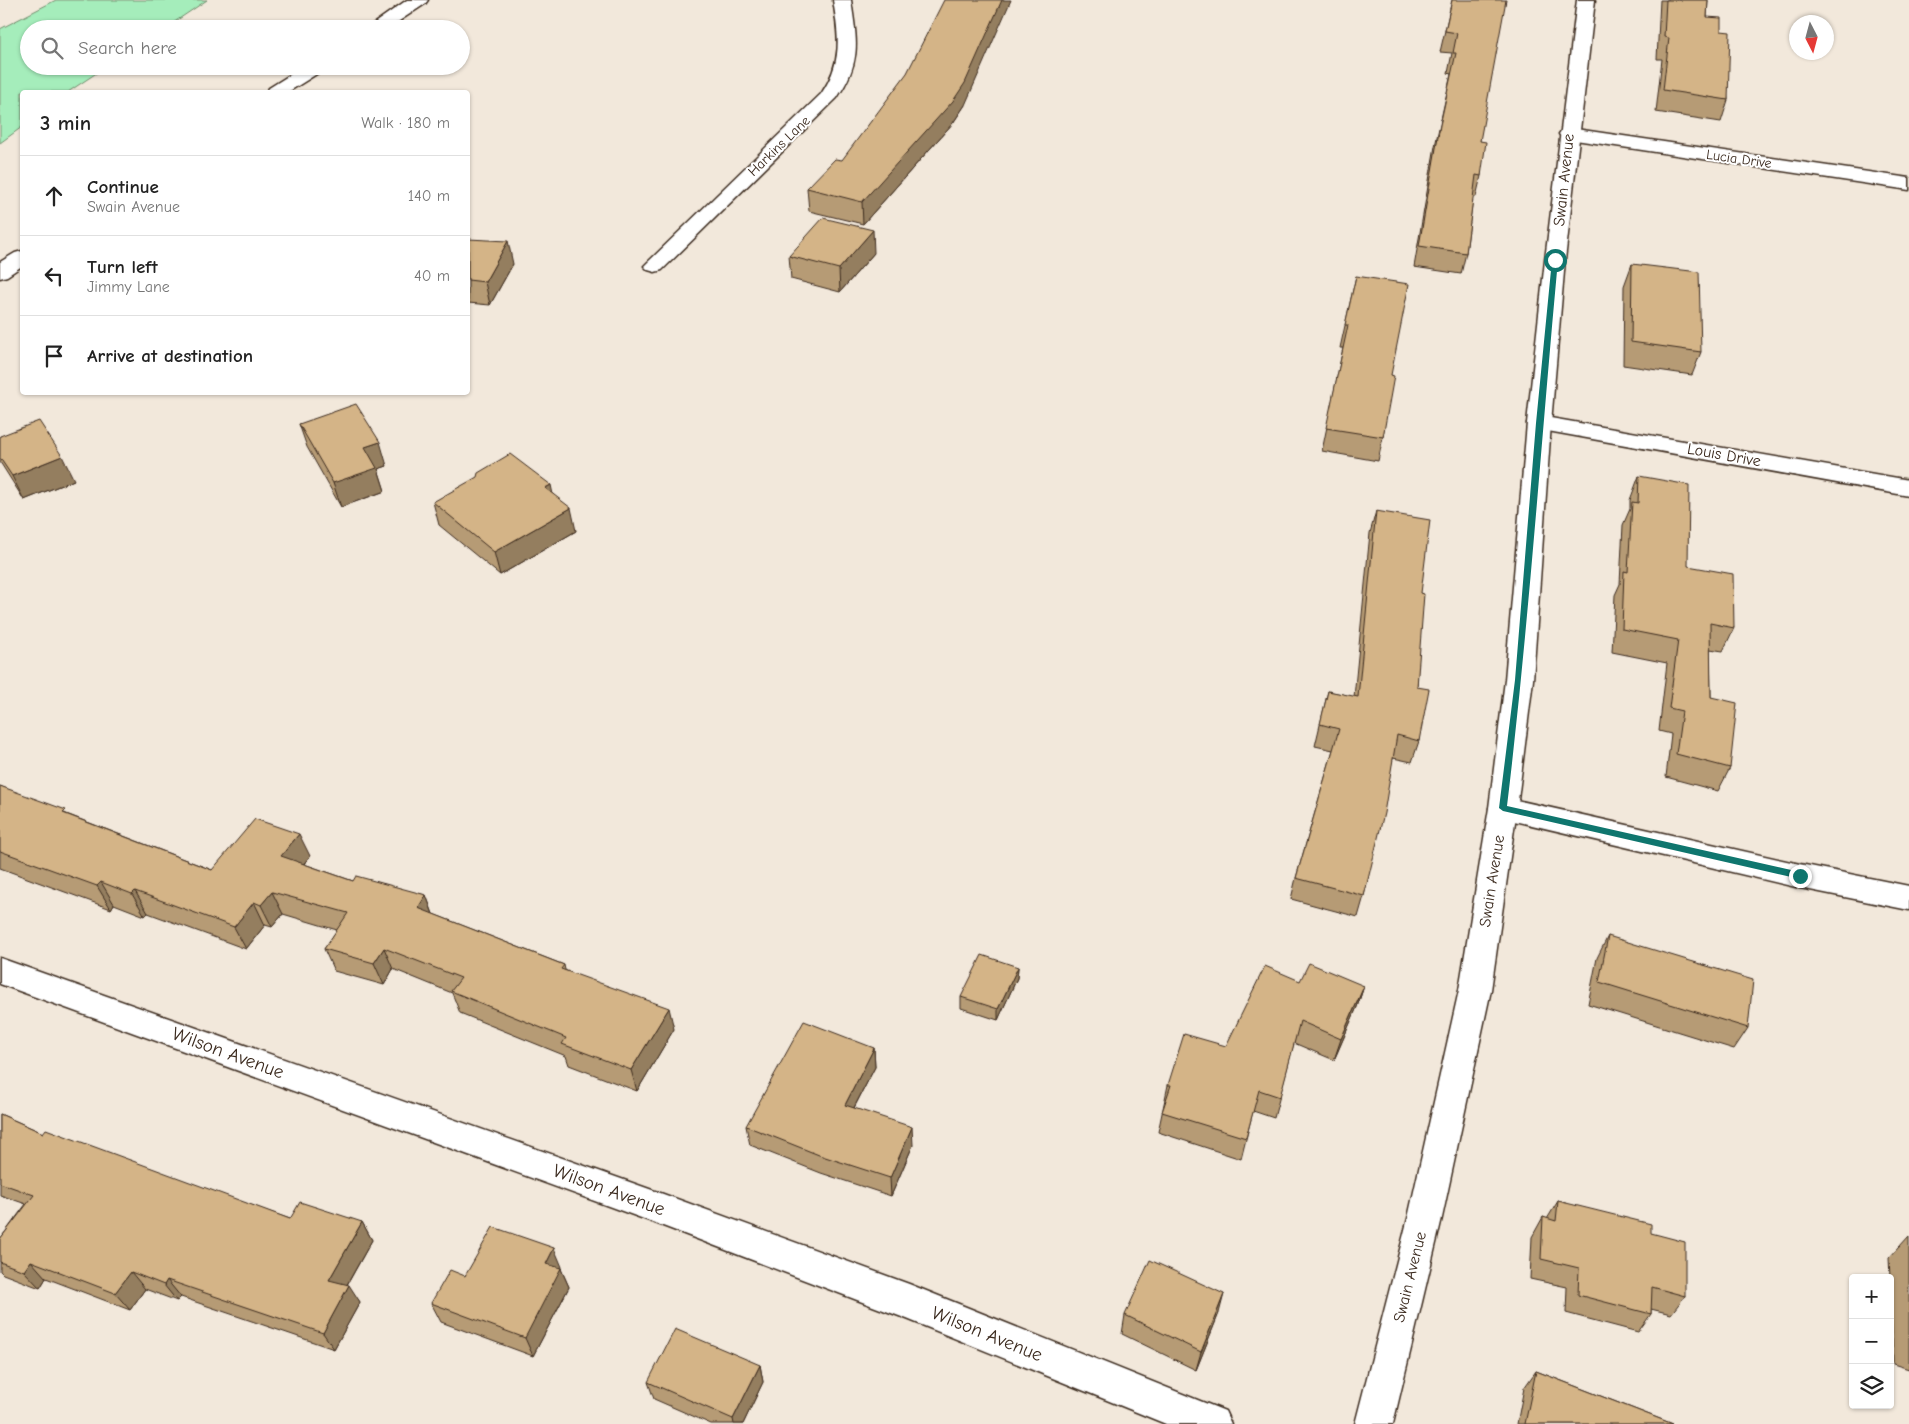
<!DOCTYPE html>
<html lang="en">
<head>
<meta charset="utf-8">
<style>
	body { margin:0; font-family:"Comic Neue",sans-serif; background:#f6f6f6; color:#222 }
	.controls { position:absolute; right:15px; bottom:15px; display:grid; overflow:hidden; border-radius:5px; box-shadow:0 1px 4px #0004 }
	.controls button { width:45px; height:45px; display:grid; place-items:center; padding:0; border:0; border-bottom:1px solid #e0e0e0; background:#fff; color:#222; font:25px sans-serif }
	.compass { position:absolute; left:1789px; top:15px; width:45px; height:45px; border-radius:50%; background:#fff; box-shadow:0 1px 4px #0004; rotate:174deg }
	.stop { position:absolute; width:15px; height:15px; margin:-11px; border:4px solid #0f766e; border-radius:50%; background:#fff }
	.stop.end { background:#0f766e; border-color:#fff; box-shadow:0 1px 5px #0008 }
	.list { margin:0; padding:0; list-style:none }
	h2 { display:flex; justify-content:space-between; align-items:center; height:65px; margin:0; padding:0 20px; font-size:21px }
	h2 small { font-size:16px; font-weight:400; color:#767676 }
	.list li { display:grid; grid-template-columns:32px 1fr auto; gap:15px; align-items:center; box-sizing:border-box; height:80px; padding:0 20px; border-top:1px solid #e0e0e0 }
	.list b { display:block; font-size:19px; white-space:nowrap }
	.list p { margin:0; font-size:16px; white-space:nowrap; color:#767676 }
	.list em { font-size:16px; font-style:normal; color:#767676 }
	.icon { flex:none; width:28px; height:28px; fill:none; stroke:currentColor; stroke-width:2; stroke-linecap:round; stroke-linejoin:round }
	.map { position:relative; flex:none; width:1909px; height:1424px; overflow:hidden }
	.search { position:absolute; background:#fff; box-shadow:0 1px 4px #0004; left:20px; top:20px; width:450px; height:55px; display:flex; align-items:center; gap:12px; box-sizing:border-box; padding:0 18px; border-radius:28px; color:#767676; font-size:19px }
	.panel { position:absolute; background:#fff; box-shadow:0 1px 4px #0004; left:20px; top:90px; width:450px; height:305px; border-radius:5px }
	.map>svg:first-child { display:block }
</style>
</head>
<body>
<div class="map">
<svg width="1909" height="1424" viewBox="0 0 1909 1424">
	<rect width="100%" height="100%" fill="#f2e8db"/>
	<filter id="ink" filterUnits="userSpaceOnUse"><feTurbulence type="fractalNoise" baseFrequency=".02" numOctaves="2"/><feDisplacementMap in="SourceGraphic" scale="10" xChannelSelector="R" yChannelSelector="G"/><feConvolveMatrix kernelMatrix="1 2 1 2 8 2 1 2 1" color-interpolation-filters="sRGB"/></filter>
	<g filter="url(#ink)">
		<!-- green -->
		<path fill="#a5edbb" stroke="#708c6c" d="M56,0H207L164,29H29V66H107L68,92H22V127L0,143V29Z"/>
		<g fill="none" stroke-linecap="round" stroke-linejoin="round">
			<defs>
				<path id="street" d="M407,0H428L425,4L387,29H366Z
					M833,0H851C857,42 862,61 837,98L662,270L655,272L648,270L644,266L648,262L821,94C843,62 839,37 833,0Z
					M304,66H326L323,70L288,92H267L269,88Z
					M1569,128L1909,178V190L1562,138L1559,134L1562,130Z
					M22,251V266L7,276L0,278V262L15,253Z
					M1539,416L1909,480V496L1531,428L1527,423L1531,418Z
					M1503,797L1800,864L1909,886V910L1800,888L1493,816L1489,808L1493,800Z
					M0,958L655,1191L909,1284L1225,1411L1231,1424H1166L907,1319L655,1223L0,984Z"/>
				<path id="secondary" d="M1577,0H1595L1565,260L1551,423L1533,680L1517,808L1491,990L1442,1218L1393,1424H1355L1408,1218L1459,990L1489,808L1505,680L1527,423L1545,260Z"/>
			</defs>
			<!-- street casing -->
			<use href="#street" stroke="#3b2a1e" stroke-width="3"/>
			<!-- secondary casing -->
			<use href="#secondary" stroke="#3b2a1e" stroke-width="3"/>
			<!-- street -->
			<use href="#street" fill="#fff" fill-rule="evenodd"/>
			<!-- secondary -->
			<use href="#secondary" fill="#fff" fill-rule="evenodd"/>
		</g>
		<!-- wall -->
		<path fill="#b69b74" stroke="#3b2a1e" d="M1452,0L1480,141L1481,176L1476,197H1473L1466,253L1461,274L1414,267L1435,146L1451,74L1448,73L1452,53L1440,52Z
			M1660,0H1708L1707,17L1721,31L1728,100L1721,122L1656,112L1662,59H1657Z
			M965,105L953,123L863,224L809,211L807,188L842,160Z
			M468,239L513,264L490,305L468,303Z
			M874,253L840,292L791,279L789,256Z
			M1632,264L1701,352L1692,375L1623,365L1624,286Z
			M1356,276L1391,375L1383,437L1378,461L1322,451L1343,348H1340Z
			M299,424L387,466L378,469L385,491L341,507L307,447Z
			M0,436L74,480L24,500L0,462Z
			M1639,476L1688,566L1734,628L1723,651L1710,649L1711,697L1730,768L1718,791L1666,777L1671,734L1659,731L1667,663L1612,652L1615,595L1620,584L1623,525L1630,509V500Z
			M553,494L576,531L500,575L439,525L433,502Z
			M1376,511L1421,593L1417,687L1419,741L1412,762L1393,758L1364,896L1358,917L1291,899L1296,878L1333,750L1315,746L1328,691L1354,697L1370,533Z
			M0,786L69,815L212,870L310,856L304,864L353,881L426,895L433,914L564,965L565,970L674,1029L637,1091L569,1065L566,1056L460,1013L452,993L393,969L384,985L334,971L324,949L337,930L283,914L272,927L265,925L246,949L148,913L145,916L114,904L111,909L0,868Z
			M1608,936L1748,1028L1734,1049L1588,1004L1597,958Z
			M1018,967L1017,978L998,1020L961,1008V997Z
			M1300,981L1364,986L1357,1007L1334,1060L1294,1043L1274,1118L1253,1111L1241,1159L1158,1132L1168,1085L1226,1046Z
			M874,1048L875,1067L854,1108L913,1145L891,1196L821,1173L750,1145L746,1126Z
			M0,1114L43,1133L290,1219L362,1222L372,1240L347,1285L360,1302L334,1349L181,1297L177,1301L145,1289L130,1310L46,1278L40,1288L3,1274L0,1271V1239L26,1204L0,1195Z
			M1558,1201L1651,1233L1685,1296L1671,1314L1651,1309V1314L1638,1332L1566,1313L1567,1287L1530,1279L1532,1237L1543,1217L1547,1219Z
			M1909,1236V1369L1893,1364L1890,1278L1889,1258Z
			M562,1267L561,1269L569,1287L533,1356L441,1322L431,1303L465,1276Z
			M1219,1313L1196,1370L1122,1334L1125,1315Z
			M760,1365L763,1382L743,1424H711L654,1399L648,1382Z
			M1536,1371L1673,1424H1517L1524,1388Z"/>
		<!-- shaded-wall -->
		<path fill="#947e5e" stroke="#3b2a1e" d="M1002,0H1011L965,105L953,123L863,224L862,202Z
			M873,230L874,253L840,292L839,269Z
			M508,241L513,264L490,305L485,282Z
			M380,442L387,466L378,469L385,491L341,507L333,483L365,447Z
			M62,456L74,480L24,500L12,476Z
			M551,485L556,509L545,488Z
			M571,508L576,531L500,575L494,552Z
			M299,834L310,856L292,878L281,856Z
			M101,882L114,904L111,909L97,886Z
			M135,891L148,913L145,916L132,894Z
			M272,892L283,914L272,927L261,905Z
			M426,895L434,917L418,908Z
			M254,902L265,925L246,949L234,927Z
			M384,948L393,969L384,985L374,963Z
			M1018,967L1017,978L998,1020V1009Z
			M1364,986L1357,1007L1334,1060L1341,1039Z
			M669,1008L674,1029L637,1091L631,1070Z
			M874,1048L875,1067L846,1123L845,1105Z
			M912,1127L913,1145L891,1196L890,1178Z
			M362,1222L372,1240L340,1297L329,1280Z
			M554,1248L562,1267L561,1269L569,1287L533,1356L525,1338L546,1264Z
			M31,1261L46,1278L40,1288L24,1271Z
			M131,1272L145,1289L130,1310L115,1293Z
			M167,1280L181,1297L177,1301L164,1285Z
			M349,1285L360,1302L334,1349L323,1333Z
			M1224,1294L1219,1313L1196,1370L1201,1352Z
			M760,1365L763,1382L743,1424H734L733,1419Z"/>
		<!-- building -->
		<path fill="#d4b487" stroke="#3b2a1e" d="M944,0H1002L965,83L953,101L862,202L807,188L835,159L842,160L907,73Z
			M1452,0H1506L1480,141L1486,142L1481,176L1476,175L1466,253L1419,246L1440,125L1456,53H1453L1457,33L1445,31Z
			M1666,0H1708L1707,17L1721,18V31L1730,32L1728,100L1663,90L1669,38L1664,37Z
			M823,218L873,230L839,269L789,256Z
			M468,239L508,241L485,282L468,280Z
			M1632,264L1699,272L1701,352L1631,342Z
			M1356,276L1409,284L1391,375L1394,376L1383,437L1326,428L1348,325H1345Z
			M356,404L380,442L365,447L377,468L333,483L299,424Z
			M39,421L62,456L12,476L0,458V436Z
			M510,454L551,485L545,488L571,508L494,552L433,502L477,477L478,473Z
			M1639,476L1689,485L1688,566L1733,574L1734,628L1710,623L1711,697L1737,703L1730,768L1676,754L1682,711L1669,708L1678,640L1622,629L1624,571L1628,572L1632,502L1638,503Z
			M1376,511L1430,520L1421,593L1424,594L1417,687L1429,689L1419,741L1397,735L1384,813L1364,896L1296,878L1339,729L1320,724L1328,691L1358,697Z
			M0,786L66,810L63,813L212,870L255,819L299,834L281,856L353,881L356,876L426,895L418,908L564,965L561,969L669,1008L631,1070L562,1044L566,1038L451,991L461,978L384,948L374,963L324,949L348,913L272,892L261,905L254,902L234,927L135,891L132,894L101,882L97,886L0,851Z
			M1608,936L1753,980L1748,1028L1599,982Z
			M982,955L1018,967L998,1009L961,997Z
			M1309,963L1364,986L1341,1039L1300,1021L1280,1097L1259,1090L1246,1138L1162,1112L1171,1085H1168L1184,1034L1226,1046L1265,966L1300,981Z
			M804,1021L874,1048L845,1105L912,1127L890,1178L819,1155L746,1126Z
			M0,1114L43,1133L46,1129L290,1219L300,1202L362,1222L329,1280L349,1285L323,1333L167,1280L164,1285L131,1272L115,1293L31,1261L24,1271L0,1262V1239L34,1195L0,1183Z
			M1558,1201L1651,1224V1233L1685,1242V1296L1652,1287L1651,1314L1578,1295L1579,1268L1541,1259L1543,1217L1556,1221Z
			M493,1227L554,1248L546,1264L561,1268L525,1338L431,1303L450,1270L465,1276Z
			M1150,1260L1224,1294L1201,1352L1125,1315Z
			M675,1329L760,1365L733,1419L648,1382Z
			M1536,1371L1673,1424H1525Z"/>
	</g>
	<!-- route -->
	<path fill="#0f766e" d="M1555,258L1558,260C1541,442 1529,624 1507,806L1800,872L1803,873V878L1800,879L1503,811L1499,808L1515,680L1536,423L1552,260Z"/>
	<g text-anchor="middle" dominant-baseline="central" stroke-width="4" stroke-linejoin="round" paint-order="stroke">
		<!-- far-street labels -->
		<g font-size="14" fill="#3b2a1e" stroke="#fff">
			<text transform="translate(779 146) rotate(-44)">Harkins Lane</text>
			<text transform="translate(1739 159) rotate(8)">Lucia Drive</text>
		</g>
		<!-- street labels -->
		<g font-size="16" fill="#3b2a1e" stroke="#fff">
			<text transform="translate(1564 180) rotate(-84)">Swain Avenue</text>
			<text transform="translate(1724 455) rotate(10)">Louis Drive</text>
			<text transform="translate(1492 881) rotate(-81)">Swain Avenue</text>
			<text transform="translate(1410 1277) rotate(-76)">Swain Avenue</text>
		</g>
		<!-- near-street labels -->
		<g font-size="19" fill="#3b2a1e" stroke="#fff">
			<text transform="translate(228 1053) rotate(20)">Wilson Avenue</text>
			<text transform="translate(609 1190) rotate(20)">Wilson Avenue</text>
			<text transform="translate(987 1334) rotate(22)">Wilson Avenue</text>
		</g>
	</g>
</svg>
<div class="controls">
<button>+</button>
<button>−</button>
<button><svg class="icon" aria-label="layers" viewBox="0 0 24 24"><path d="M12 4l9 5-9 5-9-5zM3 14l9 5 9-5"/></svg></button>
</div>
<svg class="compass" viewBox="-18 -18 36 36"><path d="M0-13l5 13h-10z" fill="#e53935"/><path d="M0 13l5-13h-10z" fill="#767676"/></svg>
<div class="stop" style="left:1555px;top:260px"></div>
<div class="stop end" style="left:1800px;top:876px"></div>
<div class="search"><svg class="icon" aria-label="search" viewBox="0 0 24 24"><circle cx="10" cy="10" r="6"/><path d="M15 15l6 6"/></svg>Search here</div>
<section class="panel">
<h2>3 min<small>Walk · 180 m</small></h2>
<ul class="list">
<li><svg class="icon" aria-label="ahead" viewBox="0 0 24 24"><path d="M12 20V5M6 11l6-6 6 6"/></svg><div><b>Continue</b><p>Swain Avenue</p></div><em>140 m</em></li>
<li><svg class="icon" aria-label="left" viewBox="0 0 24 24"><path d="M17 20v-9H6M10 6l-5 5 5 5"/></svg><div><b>Turn left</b><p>Jimmy Lane</p></div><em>40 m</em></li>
<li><svg class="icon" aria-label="arrive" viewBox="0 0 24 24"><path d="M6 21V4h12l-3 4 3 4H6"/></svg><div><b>Arrive at destination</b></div></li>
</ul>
</section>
</div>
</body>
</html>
